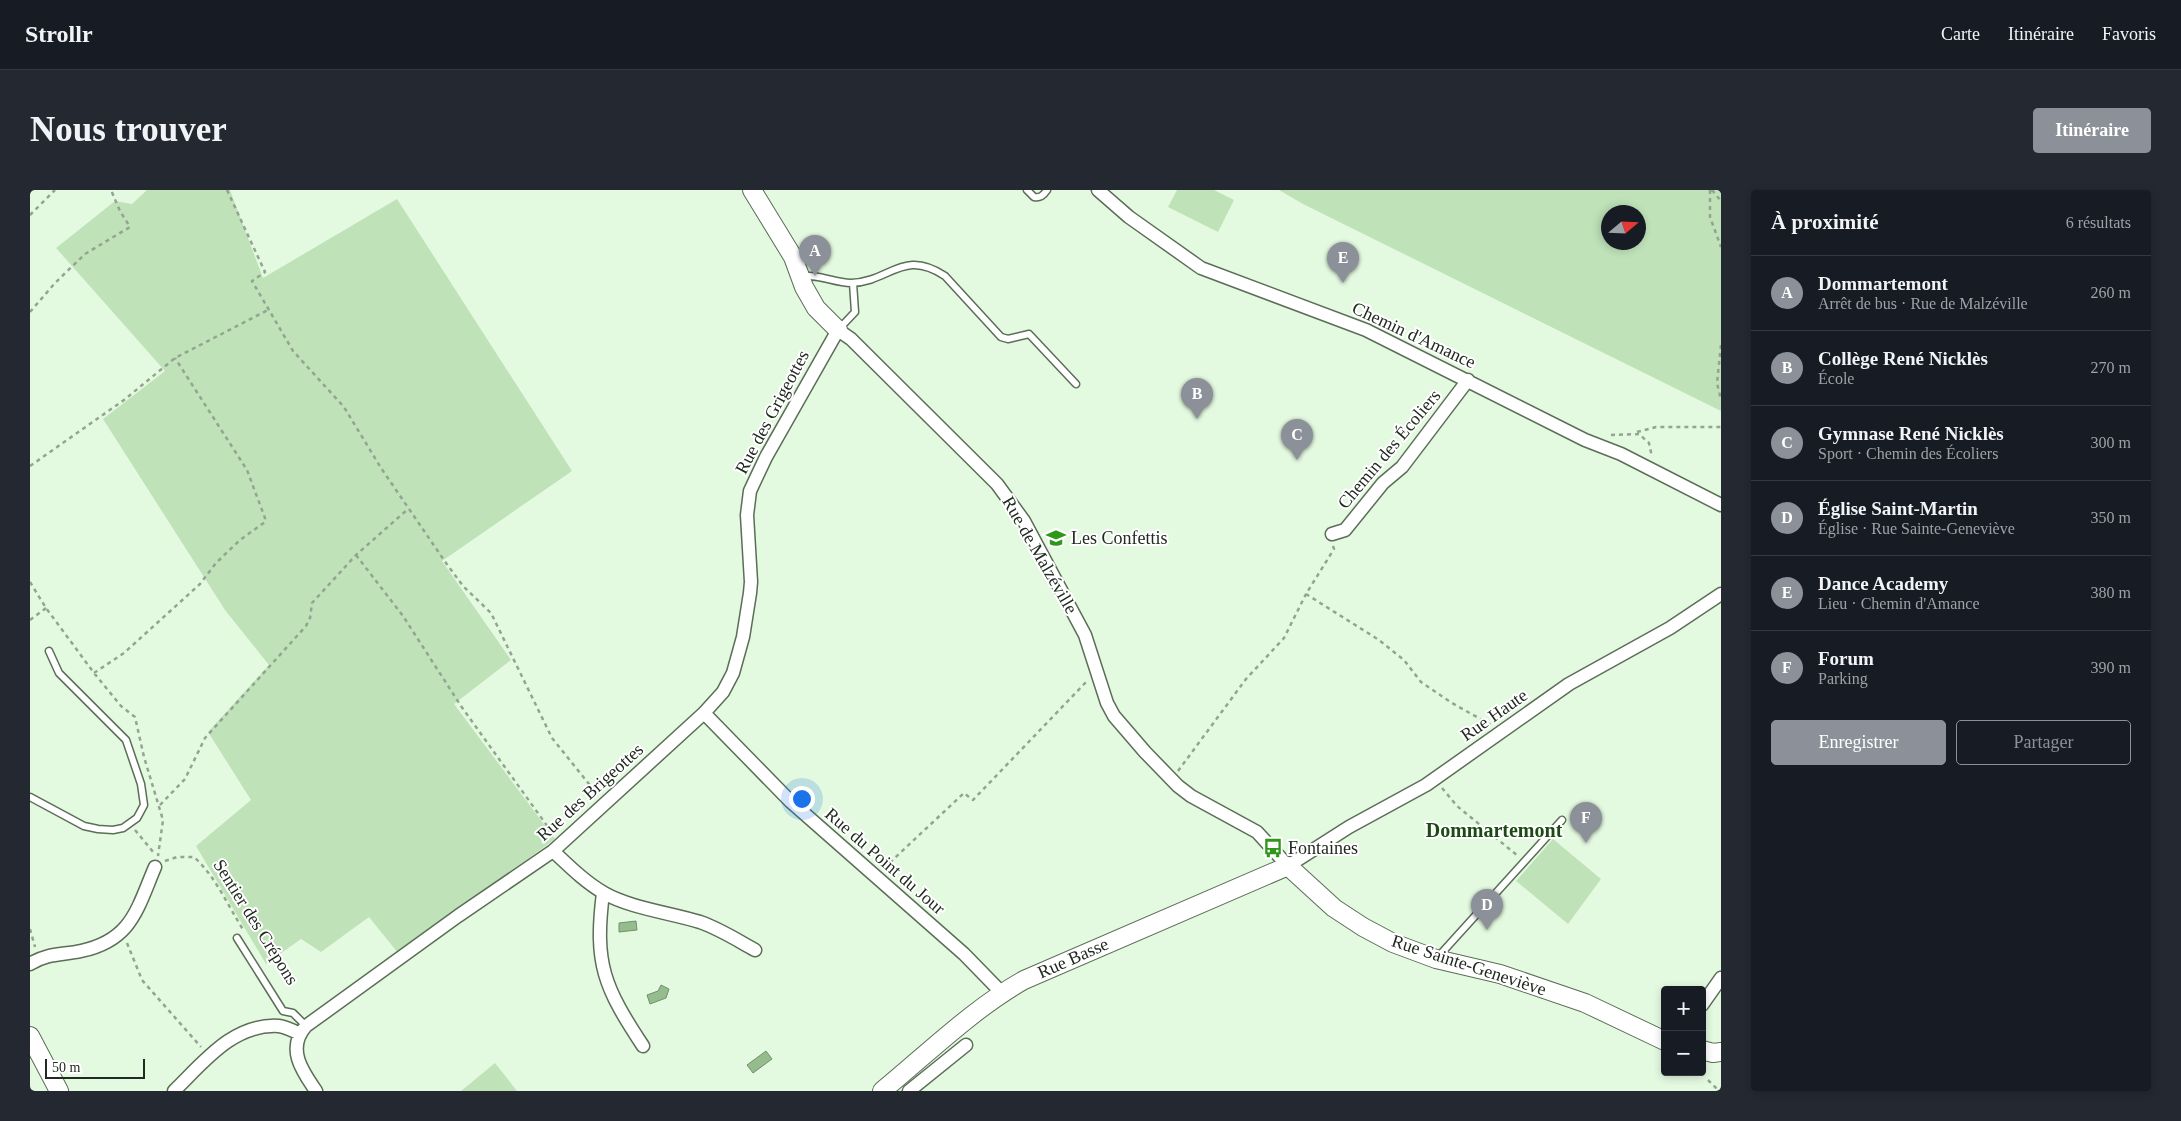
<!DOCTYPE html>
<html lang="fr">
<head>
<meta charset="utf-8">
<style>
	body { margin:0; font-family:Georgia,serif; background:#242831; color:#f1f3f6 }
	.controls { position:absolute; right:15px; bottom:15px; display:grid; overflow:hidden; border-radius:5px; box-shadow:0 2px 8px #0003 }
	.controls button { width:45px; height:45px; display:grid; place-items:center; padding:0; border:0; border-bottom:1px solid #363941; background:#171b24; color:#f1f3f6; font:25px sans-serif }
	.compass { position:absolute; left:1571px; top:15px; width:45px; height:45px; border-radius:50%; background:#171b24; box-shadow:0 2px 8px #0003; rotate:71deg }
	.scale { position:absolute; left:15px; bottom:12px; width:100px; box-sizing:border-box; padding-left:5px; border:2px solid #212a20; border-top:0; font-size:14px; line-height:18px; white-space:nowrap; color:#212a20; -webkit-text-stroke:4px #fff; paint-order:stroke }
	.you { position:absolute; left:771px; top:608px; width:18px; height:18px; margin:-12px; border:4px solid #fff; border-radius:50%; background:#1a73e8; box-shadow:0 0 0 8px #1a73e833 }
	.badge { display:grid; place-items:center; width:32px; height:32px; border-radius:50%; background:#8c9099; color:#fff; font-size:16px; font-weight:700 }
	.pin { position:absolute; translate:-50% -41px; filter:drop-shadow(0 1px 2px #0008) }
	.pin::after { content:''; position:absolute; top:26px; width:18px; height:15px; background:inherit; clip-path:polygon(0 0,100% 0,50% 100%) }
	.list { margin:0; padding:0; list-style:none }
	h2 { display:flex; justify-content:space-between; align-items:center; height:65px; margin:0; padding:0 20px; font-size:21px }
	h2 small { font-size:16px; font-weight:400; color:#9ea1a6 }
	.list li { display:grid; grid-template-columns:32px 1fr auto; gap:15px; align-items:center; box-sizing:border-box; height:75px; padding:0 20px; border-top:1px solid #363941 }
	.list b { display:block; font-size:19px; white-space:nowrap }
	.list p { margin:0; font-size:16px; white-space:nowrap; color:#9ea1a6 }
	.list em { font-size:16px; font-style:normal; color:#9ea1a6 }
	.actions { display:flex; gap:10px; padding:15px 20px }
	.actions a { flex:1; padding:11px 0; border:1px solid #8c9099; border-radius:5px; text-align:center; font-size:18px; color:#8c9099 }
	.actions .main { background:#8c9099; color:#fff }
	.map { position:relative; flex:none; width:1691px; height:901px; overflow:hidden; border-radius:5px }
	header { display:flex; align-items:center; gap:30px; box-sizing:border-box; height:70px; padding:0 25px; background:#171b24; border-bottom:1px solid #363941 }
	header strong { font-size:24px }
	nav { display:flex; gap:28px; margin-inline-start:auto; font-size:18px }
	.intro { display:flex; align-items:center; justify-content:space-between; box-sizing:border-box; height:120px; padding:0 30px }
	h1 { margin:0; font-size:35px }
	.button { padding:12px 22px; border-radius:5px; background:#8c9099; color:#fff; font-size:18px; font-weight:700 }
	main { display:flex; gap:30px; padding:0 30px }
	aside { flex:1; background:#171b24; border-radius:5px; box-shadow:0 2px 8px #0003 }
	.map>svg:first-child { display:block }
</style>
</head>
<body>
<header>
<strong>Strollr</strong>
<nav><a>Carte</a><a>Itinéraire</a><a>Favoris</a></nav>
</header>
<div class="intro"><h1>Nous trouver</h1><a class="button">Itinéraire</a></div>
<main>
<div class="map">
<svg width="1691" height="901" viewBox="0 0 1691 901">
	<rect width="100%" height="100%" fill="#e4fae0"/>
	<!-- green -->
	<path fill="#bfe2b9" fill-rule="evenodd" d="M117,0H200L233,88L367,9L542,281L412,371L481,470L424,514L525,649L368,763L339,727L291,762L271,749L236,774L166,656L221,610L178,542L239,475L195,420L73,229L135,181L26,58L85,11L102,14Z
		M1147,0H1184L1204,10L1188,42L1138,17Z
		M1249,0H1691V221L1273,14ZM1608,22V52H1578V22Z
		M1523,649L1571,689L1538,734L1486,691Z
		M465,873L487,901H431Z"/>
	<!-- water -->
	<path fill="#94bc8d" stroke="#72906c" d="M606,731L607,740L589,742V733Z
		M631,795L639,799L636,808L620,814L617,805L628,801Z
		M736,861L742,869L723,883L717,875Z"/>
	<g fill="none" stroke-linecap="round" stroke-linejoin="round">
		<defs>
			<path id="lane" d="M997,0L1004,7C1010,8 1013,6 1017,0
				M772,87C787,83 804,93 821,93C860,92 873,58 915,86L971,147L978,149L999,144L1046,194
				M808,140L825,122L823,93
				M0,607L54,636L68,639L83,640L93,638L107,628L114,615L111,594L96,550L29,483L19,461
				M207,748L253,821L263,823L276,836
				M1407,768L1532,630"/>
			<path id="street" d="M1068,0L1099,27L1171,78L1336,140L1555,250L1591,264L1691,315
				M1302,344L1315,340L1353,293L1372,277L1438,190
				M674,523L760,611L934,764L972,803
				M523,661C539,676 555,692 574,703C600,718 641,723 670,732C690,739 707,750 725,760
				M573,703C564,774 574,797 613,856
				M0,774C17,763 33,765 51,761C102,750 107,719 125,677
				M1672,815L1691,788
				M144,901C173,873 203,833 249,836C256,837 264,841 270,844
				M286,901C272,881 256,858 276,836L428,726L523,661L674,523L693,502L703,483L713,447L720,403L721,392L717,325L720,301L736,267L808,140L821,149L967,294L994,331L1055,445L1077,513L1084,526L1115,562L1148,596L1161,606L1227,642L1258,676L1319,637L1396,595L1539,494L1640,438L1691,404
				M879,901L936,855"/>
			<path id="secondary" d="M722,0L763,67L774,97L786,118L808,140
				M0,846L29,901
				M1672,860L1683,863L1691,862
				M852,901C897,864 944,818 994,790L1258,676L1304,718L1333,737L1363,753L1406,769L1470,784L1555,813L1635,851"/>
		</defs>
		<!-- lane casing -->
		<use href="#lane" stroke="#5b6e57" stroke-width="9"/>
		<!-- street casing -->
		<use href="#street" stroke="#5b6e57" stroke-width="15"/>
		<!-- secondary casing -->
		<use href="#secondary" stroke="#5b6e57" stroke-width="20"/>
		<!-- path -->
		<path stroke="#93a490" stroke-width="2.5" stroke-dasharray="4 4" stroke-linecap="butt" d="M197,0L235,82L222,91L263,161L314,217L351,278L416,373L433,396L461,423L522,548L567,604
			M1680,0V27L1691,57
			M1682,0L1691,11
			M0,25L25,0
			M0,122L25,93L55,64L100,37L90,21L81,0
			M1691,155L1687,193L1691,210
			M1607,242L1626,237H1691
			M1581,245L1609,244L1619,253L1622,267
			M0,276L94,210L145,168L238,120
			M1303,356L1304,359L1276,404L1349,450L1374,470L1391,492L1422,513L1461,535
			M326,365L373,426L431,516L523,644
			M0,392L16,418L64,483L91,516L105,527L114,567L133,630L128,666
			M0,430L16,418
			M64,483L94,463L170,394L186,373L210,350L235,332V328L217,280L145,168
			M1148,581L1216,489L1254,448L1276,404
			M1412,598L1427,616L1488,666
			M130,615L155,589L175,548L276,436L280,428L282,413L326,365L378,319
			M105,640L124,663L123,665
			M135,671L147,667H164C186,687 198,716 214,741
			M854,678L934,603L943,610L1058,490
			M0,739L5,757
			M97,753L112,790L171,857
			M1678,890L1689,901"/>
		<!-- lane -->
		<use href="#lane" stroke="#fff" stroke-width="6"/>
		<!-- street -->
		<use href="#street" stroke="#fff" stroke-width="12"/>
		<!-- secondary -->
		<use href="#secondary" stroke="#fff" stroke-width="18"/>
	</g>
	<!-- icons -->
	<defs>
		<symbol id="school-bare" viewBox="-9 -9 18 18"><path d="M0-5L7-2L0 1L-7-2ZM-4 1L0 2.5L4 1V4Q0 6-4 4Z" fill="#2f961c" stroke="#fff" stroke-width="2.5" paint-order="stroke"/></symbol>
		<symbol id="bus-bare" viewBox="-9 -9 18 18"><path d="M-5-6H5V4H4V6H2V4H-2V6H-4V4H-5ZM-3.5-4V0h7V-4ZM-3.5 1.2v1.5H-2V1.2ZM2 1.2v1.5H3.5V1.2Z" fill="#2f961c" stroke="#fff" stroke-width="2.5" paint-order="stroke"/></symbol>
	</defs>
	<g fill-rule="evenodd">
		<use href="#school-bare" x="1012" y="334" width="28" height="28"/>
		<use href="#bus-bare" x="1229" y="644" width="28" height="28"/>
	</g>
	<g text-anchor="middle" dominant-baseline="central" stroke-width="4" stroke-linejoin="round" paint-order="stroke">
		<!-- street labels -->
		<g font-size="18" fill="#212a20" stroke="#fff">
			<text transform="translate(1384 145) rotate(25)">Chemin d'Amance</text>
			<text transform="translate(742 222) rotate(-62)">Rue des Grigeottes</text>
			<text transform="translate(1359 259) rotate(-50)">Chemin des Écoliers</text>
			<text transform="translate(1010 365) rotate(60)">Rue de Malzéville</text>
			<text transform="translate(1464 525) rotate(-35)">Rue Haute</text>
			<text transform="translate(560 602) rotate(-42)">Rue des Brigeottes</text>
			<text transform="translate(855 671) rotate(41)">Rue du Point du Jour</text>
			<text transform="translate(226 732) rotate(58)">Sentier des Crépons</text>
			<text transform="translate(1043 768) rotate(-24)">Rue Basse</text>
			<text transform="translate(1439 775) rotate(18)">Rue Sainte-Geneviève</text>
		</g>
		<!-- poi labels -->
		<g font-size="18" fill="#212a20" stroke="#fff" text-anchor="start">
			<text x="1041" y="348">Les Confettis</text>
			<text x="1258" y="658">Fontaines</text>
		</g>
		<!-- quarter labels -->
		<g font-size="20" font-weight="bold" fill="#1b4b13" stroke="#fff">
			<text x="1464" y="640">Dommartemont</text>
		</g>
	</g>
</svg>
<div class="controls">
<button>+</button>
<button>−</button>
</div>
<svg class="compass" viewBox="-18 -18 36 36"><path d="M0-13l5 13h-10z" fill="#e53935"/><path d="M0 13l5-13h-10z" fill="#9ea1a6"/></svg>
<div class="scale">50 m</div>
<div class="you"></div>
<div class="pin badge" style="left:785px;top:86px">A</div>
<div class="pin badge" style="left:1167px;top:229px">B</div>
<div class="pin badge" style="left:1267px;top:270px">C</div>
<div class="pin badge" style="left:1457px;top:740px">D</div>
<div class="pin badge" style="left:1313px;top:93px">E</div>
<div class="pin badge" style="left:1556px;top:653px">F</div>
</div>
<aside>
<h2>À proximité<small>6 résultats</small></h2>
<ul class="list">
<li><span class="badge">A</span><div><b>Dommartemont</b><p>Arrêt de bus · Rue de Malzéville</p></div><em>260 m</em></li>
<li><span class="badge">B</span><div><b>Collège René Nicklès</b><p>École</p></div><em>270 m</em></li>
<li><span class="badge">C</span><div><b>Gymnase René Nicklès</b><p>Sport · Chemin des Écoliers</p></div><em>300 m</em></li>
<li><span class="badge">D</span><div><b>Église Saint-Martin</b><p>Église · Rue Sainte-Geneviève</p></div><em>350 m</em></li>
<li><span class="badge">E</span><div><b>Dance Academy</b><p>Lieu · Chemin d'Amance</p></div><em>380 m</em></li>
<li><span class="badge">F</span><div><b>Forum</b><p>Parking</p></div><em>390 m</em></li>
</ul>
<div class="actions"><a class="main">Enregistrer</a><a>Partager</a></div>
</aside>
</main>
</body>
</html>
